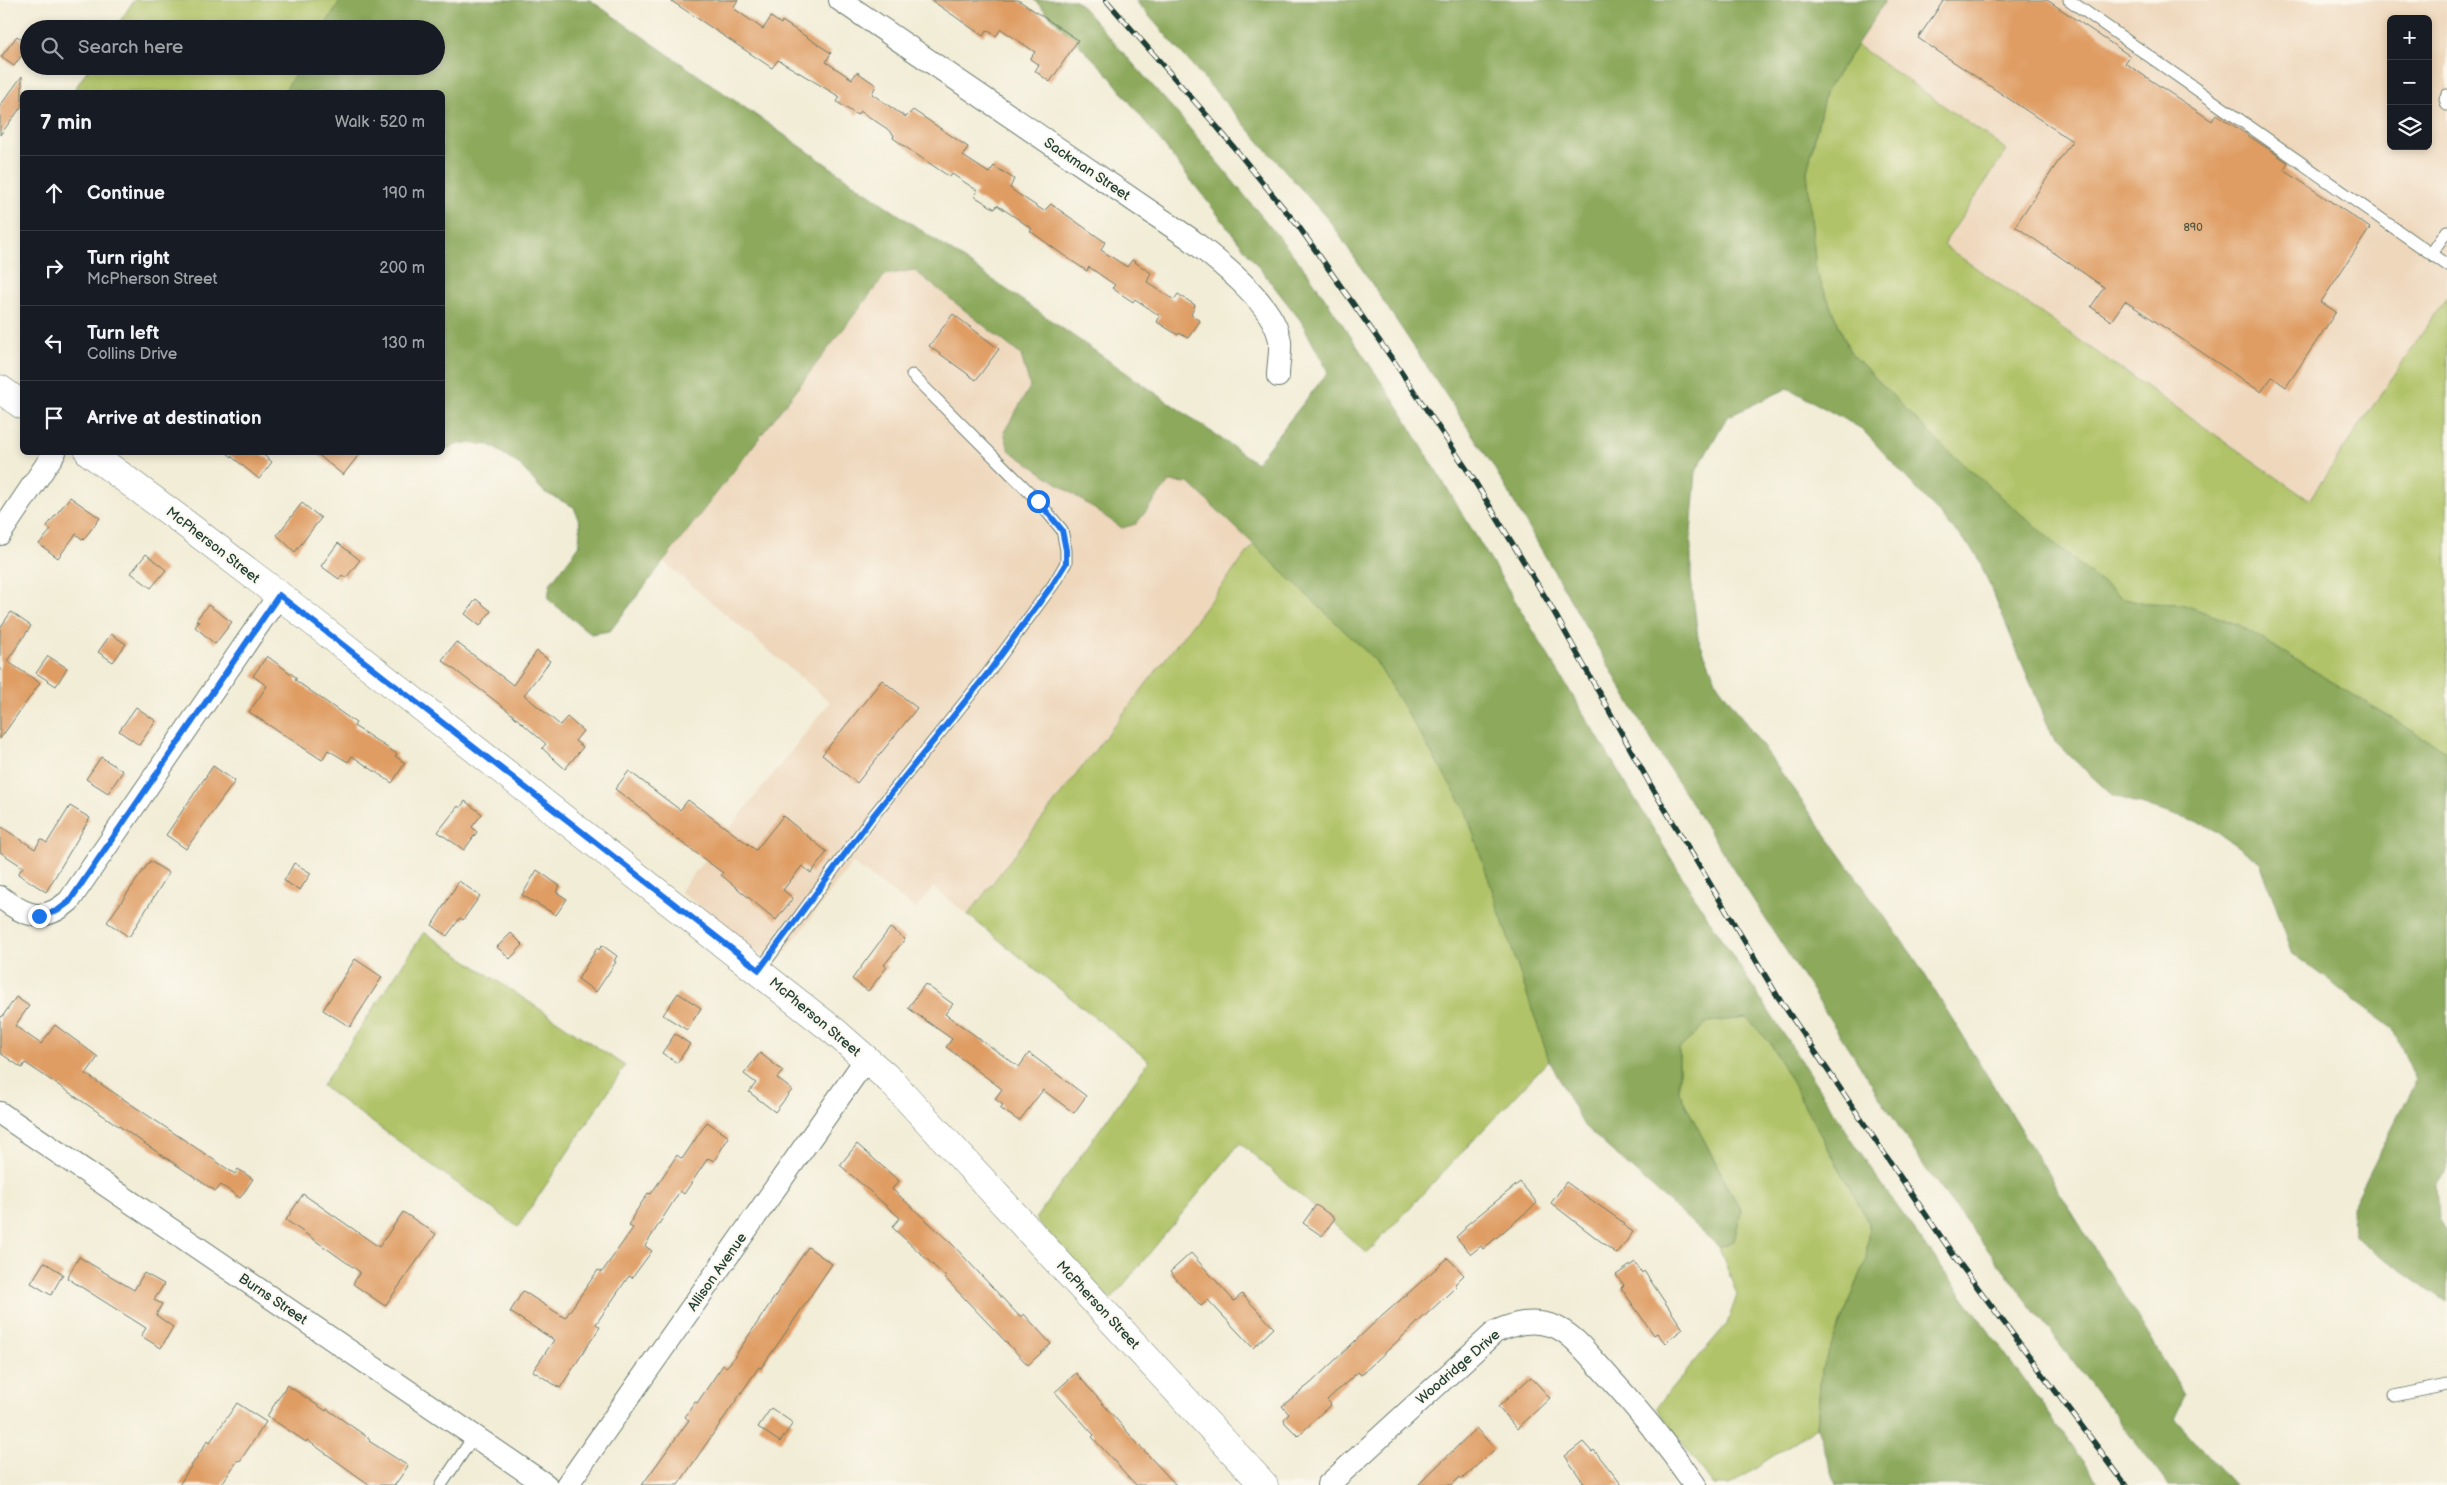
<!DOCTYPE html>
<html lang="en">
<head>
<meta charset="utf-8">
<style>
	body { margin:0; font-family:"Balsamiq Sans",sans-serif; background:#242831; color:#f1f3f6 }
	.controls { position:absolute; right:15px; top:15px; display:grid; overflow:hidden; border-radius:8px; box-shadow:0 2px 8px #0003 }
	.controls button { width:45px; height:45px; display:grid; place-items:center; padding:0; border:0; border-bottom:1px solid #363941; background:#171b24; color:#f1f3f6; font:25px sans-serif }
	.stop { position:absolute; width:15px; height:15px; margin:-11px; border:4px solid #1a73e8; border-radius:50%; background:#fff }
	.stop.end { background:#1a73e8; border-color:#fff; box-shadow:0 1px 5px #0008 }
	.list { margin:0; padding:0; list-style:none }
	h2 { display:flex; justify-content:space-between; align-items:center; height:65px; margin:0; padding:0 20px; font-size:21px }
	h2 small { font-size:16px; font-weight:400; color:#9ea1a6 }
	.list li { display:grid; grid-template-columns:32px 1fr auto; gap:15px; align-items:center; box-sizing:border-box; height:75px; padding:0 20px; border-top:1px solid #363941 }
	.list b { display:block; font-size:19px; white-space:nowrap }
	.list p { margin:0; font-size:16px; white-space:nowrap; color:#9ea1a6 }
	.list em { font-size:16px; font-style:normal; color:#9ea1a6 }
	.icon { flex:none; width:28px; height:28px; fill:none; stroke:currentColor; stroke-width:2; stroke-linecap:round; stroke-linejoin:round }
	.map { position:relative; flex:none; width:2447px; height:1485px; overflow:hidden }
	.search { position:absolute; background:#171b24; box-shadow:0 2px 8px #0003; left:20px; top:20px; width:425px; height:55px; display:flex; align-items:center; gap:12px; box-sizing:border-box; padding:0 18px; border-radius:28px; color:#9ea1a6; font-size:19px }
	.panel { position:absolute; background:#171b24; box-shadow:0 2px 8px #0003; left:20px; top:90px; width:425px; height:365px; border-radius:8px }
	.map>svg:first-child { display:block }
</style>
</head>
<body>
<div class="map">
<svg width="2447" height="1485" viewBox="0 0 2447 1485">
	<rect width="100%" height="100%" fill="#fbf7ec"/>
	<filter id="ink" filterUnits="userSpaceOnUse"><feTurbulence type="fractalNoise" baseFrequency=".02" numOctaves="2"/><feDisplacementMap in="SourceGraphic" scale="10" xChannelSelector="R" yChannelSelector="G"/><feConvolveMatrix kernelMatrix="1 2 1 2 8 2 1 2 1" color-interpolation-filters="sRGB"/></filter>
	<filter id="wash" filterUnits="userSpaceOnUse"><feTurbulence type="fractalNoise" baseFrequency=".0096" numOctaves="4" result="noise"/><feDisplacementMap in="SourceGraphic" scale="20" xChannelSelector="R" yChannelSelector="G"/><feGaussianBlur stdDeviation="1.12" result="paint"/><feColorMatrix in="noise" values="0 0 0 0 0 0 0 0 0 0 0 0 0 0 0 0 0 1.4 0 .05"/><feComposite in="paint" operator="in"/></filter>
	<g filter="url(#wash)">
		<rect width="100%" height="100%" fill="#f2edd7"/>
		<!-- built -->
		<path fill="#eed7bb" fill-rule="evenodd" d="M1886,0H2447V297L2310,500L1943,245L2007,150L1857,45ZM2391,19H2428V146H2391Z
			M914,270L1021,355L1030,387L1004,432L1136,524L1169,482L1189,483L1254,544L968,915L933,887L916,909L852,863L775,966L680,891L830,702L662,561L885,275Z"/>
		<!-- green -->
		<path fill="#b0c367" stroke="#68804e" d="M134,0H341L323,29H115Z
			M1857,45L2007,150L1943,245L2309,500L2447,297V752L2239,625L2182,604L2145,603L2121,597L2089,573L1940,444L1850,352L1816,271L1807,172L1825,93Z
			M90,66H300L284,92H73Z
			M1254,544L1375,660L1465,808L1549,1060L1367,1253L1240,1143L1111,1300L1035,1219L1149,1061L968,915Z
			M424,932L625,1066L518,1227L322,1086Z
			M1748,1018L1771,1044L1869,1223L1866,1261L1821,1370L1817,1427L1729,1485H1713L1656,1407L1727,1324L1737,1295L1719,1247L1734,1241L1741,1211L1679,1092V1049L1707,1022Z"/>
		<!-- forest -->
		<path fill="#8ca95c" stroke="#567348" d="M341,0H590L1256,463L1328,372L1301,321L1107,73L1034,0H1076L1177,113L1308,273L1396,404L1695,898L1883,1187L2101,1485H1836L1817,1427L1821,1370L1866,1261L1869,1223L1771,1044L1747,1018L1708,1022L1679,1049V1092L1741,1212L1734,1241L1719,1247L1584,1126L1549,1060L1465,809L1375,660L1189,483L1169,482L1136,524L1122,528L1009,450L1004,432L1030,387L1021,355L914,270L885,275L610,631L591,634L548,599L550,584L579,546L580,524L574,507L544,492L520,465L490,445L462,443L443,450L442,92H284L300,66H436V29H323Z
			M1135,0H1886L1825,93L1807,172L1816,271L1850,352L1940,444L2089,573L2121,597L2145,603L2182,604L2239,625L2447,752V1170L2436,1184L2438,1219L2447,1232V1302L2353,1236L2352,1207L2416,1080L2393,1029L2293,954L2260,862L2208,826L2112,795L2055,742L1977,555L1862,429L1788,388L1727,417L1696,471L1691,533V579L1698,638L1717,683L1915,959L2185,1395L2174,1418L2234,1485H2168L1926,1169L1656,748L1492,464L1332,224Z"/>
		<g id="blocks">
			<!-- building -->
			<path fill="#df9d64" d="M670,0H738L733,8L763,29L771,17L781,24L782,21L831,53L826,62L852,79L857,72L876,85L872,94L898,112L906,117L913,110L968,147L963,156L989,173L994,166L1014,179L1010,188L1018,194L1044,211L1051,204L1105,242L1101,250L1127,267L1132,260L1151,273L1147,282L1174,300L1178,294L1195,305L1191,315L1200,321L1188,338L1179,333L1178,335L1157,322L1160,316L1135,299L1133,302L1112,288L1115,285L1089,267L1087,271L1066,257L1030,231L1032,229L1015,217L997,205L995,209L974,196L978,191L952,174L950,177L917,155L893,138L894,135L886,128L860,111L857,115L837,102L840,97L778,60L772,68Z
				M931,0H1018L1078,40L1050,82L1035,71L1039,65L1030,59L1035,52L1001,29L996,36L987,30L983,36Z
				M1944,0H2047L2130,56L2125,63L2212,121L2216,114L2273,152L2288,163L2284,170L2370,228L2321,302L2336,312L2286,387L2272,377L2261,392L2125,301L2111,321L2091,307L2104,287L2015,226L2072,141L1918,38Z
				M17,36L29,45L14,66L1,57Z
				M22,76V106L0,135V106Z
				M953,314L999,349L976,380L929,346Z
				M226,452H260L272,462L259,479Z
				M315,452H361L343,475Z
				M70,497L100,518L83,540L76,534L58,558L39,544L51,530L47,526Z
				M302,503L321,518L295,552L277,535Z
				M338,543L360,560L346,578L342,575L339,579L321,566Z
				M146,554L166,570L151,588L131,573Z
				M476,599L491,611L480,626L465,614Z
				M208,605L232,622L215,644L195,627L199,622L196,620Z
				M11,612L31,626L7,661L40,683L0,739V628Z
				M111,634L126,644L113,662L98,652Z
				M456,642L513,685L537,651L550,661L524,695L560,725L567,717L583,731L575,741L583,747L565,769L542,748L546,744L507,710L442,660Z
				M48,656L67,668L56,686L36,673Z
				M267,656L297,678L295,680L356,723L354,726L397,754L395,756L405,763L392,783L352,756L348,762L328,750L322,760L249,712L267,686L253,676Z
				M882,680L917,708L857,783L822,755Z
				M136,707L156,721L139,745L119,731Z
				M101,757L123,771L108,793L86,779Z
				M213,766L235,781L186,849L166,835Z
				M629,771L680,810L688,800L756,850L783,816L827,852L811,873L802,866L783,890L793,898L776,920L721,875L723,873L657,824L648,814L615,789Z
				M465,801L482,814L472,827L477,832L464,850L438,832L458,806L460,808Z
				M70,806L90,818L46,892L18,874L23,867L0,852V826L35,849L41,839L47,843Z
				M150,861L169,873L129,937L107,922Z
				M294,863L311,873L300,890L284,881Z
				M537,870L560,886L556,892L567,899L556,915L522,895Z
				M459,881L480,896L463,920L460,918L447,936L432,925Z
				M890,928L905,939L884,965L887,967L868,991L852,979Z
				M511,933L523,945L510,959L497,947Z
				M602,945L617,956L614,961L616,962L596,992L578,979L597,948L599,950Z
				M355,959L382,977L350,1027L323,1010Z
				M925,984L953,1004L945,1014L1019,1067L1029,1053L1086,1096L1074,1113L1043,1090L1019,1121L1000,1108L1003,1105L995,1099L1002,1089L946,1047L952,1039L908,1008Z
				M678,993L701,1008L687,1030L663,1015Z
				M16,997L29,1006L15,1026L41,1044L55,1025L98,1057L86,1074L235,1174L238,1169L253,1179L240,1198L221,1185L216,1191L209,1187L27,1064L25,1063L22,1068L0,1053V1016L2,1017Z
				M675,1034L690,1044L677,1063L662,1053Z
				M760,1053L783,1071L777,1078L792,1090L775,1112L749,1092L756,1083L744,1074Z
				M707,1122L729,1137L714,1161L708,1158L684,1194L680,1191L645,1246L652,1251L632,1278L629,1276L596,1324L600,1327L560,1388L555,1385L533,1371L554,1340L510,1312L523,1291L565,1318L598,1270L602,1272L633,1228L629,1226L633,1216L648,1193L651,1194L677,1155L682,1159Z
				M857,1144L899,1181L892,1189L952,1244L1020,1317L1024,1314L1051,1344L1028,1365L945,1278L946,1277L892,1227L900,1218L840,1165Z
				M1520,1182L1537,1203L1483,1249L1481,1246L1471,1254L1456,1237L1466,1228L1464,1227Z
				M1566,1182L1624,1223L1623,1225L1633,1232L1617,1254L1551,1203Z
				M303,1194L379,1247L403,1212L436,1234L385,1306L353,1284L360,1272L286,1220Z
				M1316,1205L1335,1218L1322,1236L1303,1223Z
				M808,1247L832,1264L780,1341L761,1368L759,1367L678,1485H642L689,1420L685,1417L695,1402L697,1403L723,1365L726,1367L731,1362Z
				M1191,1253L1234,1301L1242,1294L1274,1328L1253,1348L1208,1300L1201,1306L1170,1272Z
				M79,1257L134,1290L144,1273L164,1284L154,1300L162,1304L156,1315L173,1327L161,1348L141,1336L146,1328L67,1278Z
				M1448,1258L1464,1275L1455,1284L1457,1286L1361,1375L1358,1372L1327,1400L1331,1404L1298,1436L1285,1423L1284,1419L1289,1414L1282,1406L1311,1383L1373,1324Z
				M44,1262L63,1274L51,1295L31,1283Z
				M1635,1262L1642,1273L1644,1271L1683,1329L1665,1343L1657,1333L1654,1335L1621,1288L1624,1285L1616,1275Z
				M1076,1373L1137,1443L1176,1485H1136L1092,1437L1094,1435L1055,1392Z
				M1531,1377L1550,1398L1517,1429L1498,1407Z
				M287,1385L326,1411L327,1409L370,1439L369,1441L408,1466L395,1485H370L307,1440L306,1442L267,1416Z
				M237,1403L266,1422L240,1461L238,1460L221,1485H179L208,1440L210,1442Z
				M771,1408L793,1423L780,1442L758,1427Z
				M1476,1428L1495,1449L1462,1479L1460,1477L1452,1485H1418Z
				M1583,1442L1592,1452L1594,1450L1622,1485H1585L1565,1456Z"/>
		</g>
	</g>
	<g filter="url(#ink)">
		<use href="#blocks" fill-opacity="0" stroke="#697b6d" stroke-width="1"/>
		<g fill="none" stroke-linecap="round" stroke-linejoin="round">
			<defs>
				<path id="lane" d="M2069,0L2447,265
					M2447,95L2445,99L2447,105
					M2431,254L2447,231
					M759,971L873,816L988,673L1053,585L1066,563V550L1062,530L1038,501L912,375
					M2394,1396L2447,1385
					M441,1485L474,1436"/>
				<path id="street" d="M840,0L1189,238C1218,261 1274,303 1280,341C1281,352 1278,365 1278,376
					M0,534L55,452
					M0,897C26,916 42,924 69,901L279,595
					M0,1113L546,1485
					M567,1485L866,1059
					M1328,1485L1495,1332C1515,1323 1532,1319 1553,1326C1572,1333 1586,1352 1599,1366C1634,1404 1666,1443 1695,1485"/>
				<path id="secondary" d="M0,389L22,405
					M89,452L178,518L279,595L834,1031L891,1081L913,1105L1264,1485"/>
			</defs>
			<!-- lane casing -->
			<use href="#lane" stroke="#697b6d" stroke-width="13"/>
			<!-- street casing -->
			<use href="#street" stroke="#697b6d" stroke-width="24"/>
			<!-- secondary casing -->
			<use href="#secondary" stroke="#697b6d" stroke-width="29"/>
			<!-- lane -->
			<use href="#lane" stroke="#fff" stroke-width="11"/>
			<!-- street -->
			<use href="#street" stroke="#fff" stroke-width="22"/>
			<!-- secondary -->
			<use href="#secondary" stroke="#fff" stroke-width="28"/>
			<defs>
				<path id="rail" d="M1106,0L1218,128L1299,227L1395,363L1472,477L1550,605L1650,784L1778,997L1954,1256L2126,1485"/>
			</defs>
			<!-- rail casing -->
			<use href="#rail" stroke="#1f3d34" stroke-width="5.5"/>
			<!-- rail -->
			<use href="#rail" stroke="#fbf7ec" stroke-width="4" stroke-dasharray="11" stroke-linecap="butt"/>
		</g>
	</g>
	<g fill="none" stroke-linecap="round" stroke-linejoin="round" filter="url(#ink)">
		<!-- route -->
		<path stroke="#1a73e8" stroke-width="6" d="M39,916L57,911L69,902L279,595L759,970L873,816L988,673L1053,584L1066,563V550L1062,530L1038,501"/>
	</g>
	<g text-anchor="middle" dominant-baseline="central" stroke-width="4" stroke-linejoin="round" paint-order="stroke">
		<!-- number labels -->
		<g font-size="11" fill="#4f5540">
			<text x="2193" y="227">890</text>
		</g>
		<!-- street labels -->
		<g font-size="14" fill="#1f3d34" stroke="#fbf7ec">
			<text transform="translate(1087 169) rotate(34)">Sackman Street</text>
			<text transform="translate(213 545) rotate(38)">McPherson Street</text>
			<text transform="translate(815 1017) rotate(40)">McPherson Street</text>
			<text transform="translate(717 1272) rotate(-55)">Allison Avenue</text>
			<text transform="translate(273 1299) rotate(34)">Burns Street</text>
			<text transform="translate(1098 1305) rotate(47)">McPherson Street</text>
			<text transform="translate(1458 1367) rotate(-41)">Woodridge Drive</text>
		</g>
	</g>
</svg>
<div class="controls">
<button>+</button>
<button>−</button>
<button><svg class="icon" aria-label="layers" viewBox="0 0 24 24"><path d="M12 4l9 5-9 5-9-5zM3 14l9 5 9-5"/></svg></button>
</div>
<div class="stop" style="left:1038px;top:501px"></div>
<div class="stop end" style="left:39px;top:916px"></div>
<div class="search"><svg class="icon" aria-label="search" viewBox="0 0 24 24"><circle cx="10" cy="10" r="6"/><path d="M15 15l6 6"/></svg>Search here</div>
<section class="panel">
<h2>7 min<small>Walk · 520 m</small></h2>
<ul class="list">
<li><svg class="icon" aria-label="ahead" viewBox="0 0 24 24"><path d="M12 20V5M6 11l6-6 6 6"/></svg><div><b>Continue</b></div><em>190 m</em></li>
<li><svg class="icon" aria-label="right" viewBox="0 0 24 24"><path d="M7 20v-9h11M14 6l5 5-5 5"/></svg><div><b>Turn right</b><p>McPherson Street</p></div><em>200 m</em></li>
<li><svg class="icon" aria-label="left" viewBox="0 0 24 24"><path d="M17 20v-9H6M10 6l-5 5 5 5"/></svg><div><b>Turn left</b><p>Collins Drive</p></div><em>130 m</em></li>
<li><svg class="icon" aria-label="arrive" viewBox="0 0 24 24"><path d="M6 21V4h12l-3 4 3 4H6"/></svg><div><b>Arrive at destination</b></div></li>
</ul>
</section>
</div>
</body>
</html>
